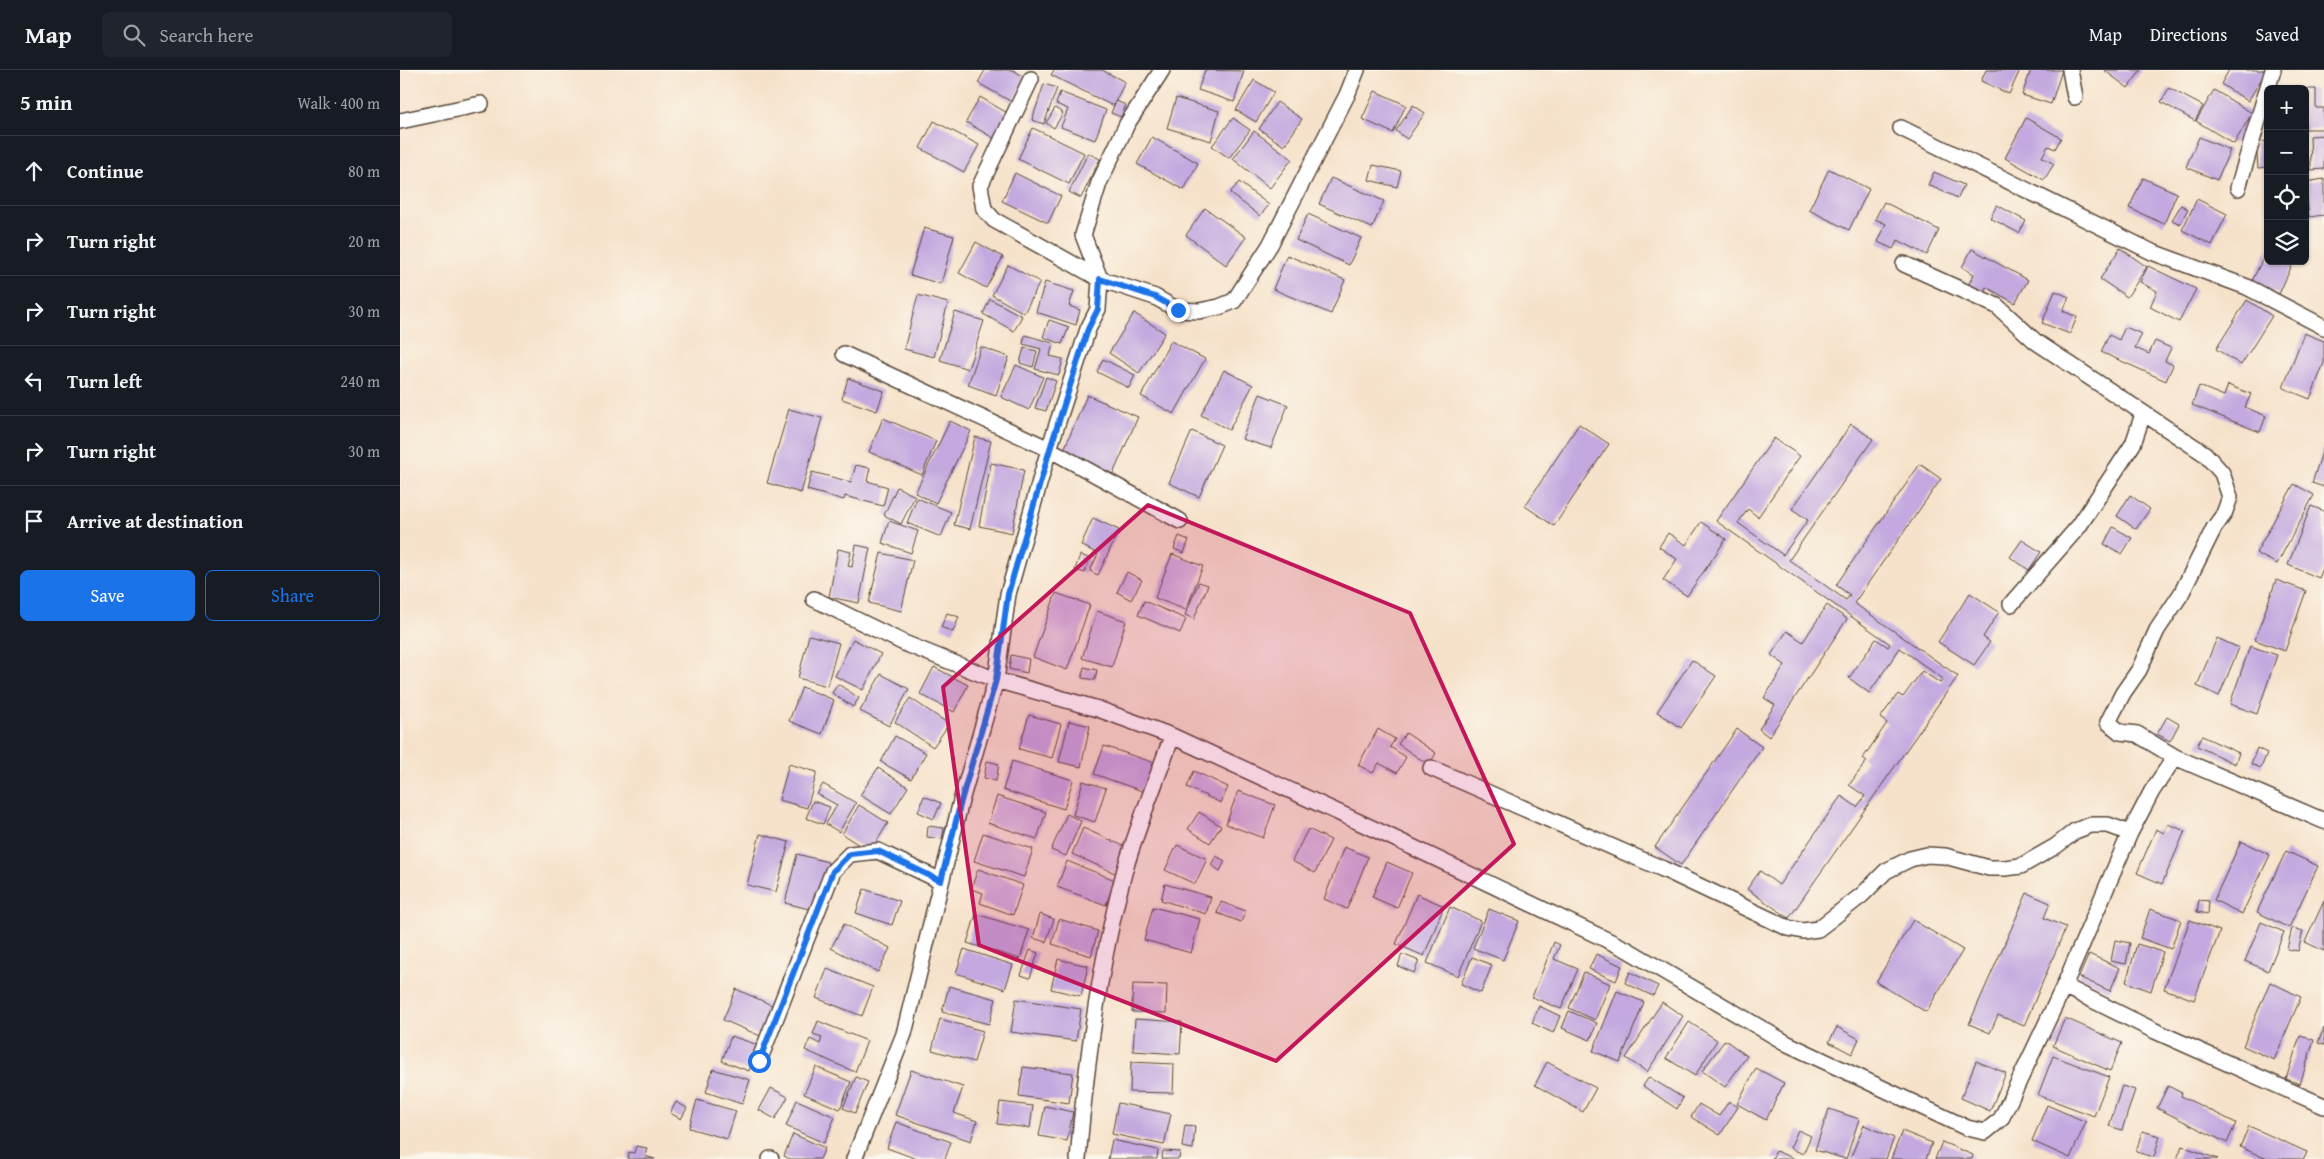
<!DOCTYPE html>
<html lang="en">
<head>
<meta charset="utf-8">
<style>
	body { margin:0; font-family:"Gentium Book Plus",serif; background:#20242c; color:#f1f3f6 }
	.controls { position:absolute; right:15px; top:15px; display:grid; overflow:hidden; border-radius:8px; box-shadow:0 1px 4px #0004 }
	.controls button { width:45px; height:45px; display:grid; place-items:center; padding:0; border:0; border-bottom:1px solid #363941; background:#171b24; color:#f1f3f6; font:25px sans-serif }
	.stop { position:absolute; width:15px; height:15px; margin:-11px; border:4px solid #1a73e8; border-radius:50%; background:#fff }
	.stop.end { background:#1a73e8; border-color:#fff; box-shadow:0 1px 5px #0008 }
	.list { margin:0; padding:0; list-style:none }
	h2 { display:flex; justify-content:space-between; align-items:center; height:65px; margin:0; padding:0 20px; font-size:21px }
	h2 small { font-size:16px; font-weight:400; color:#9ea1a6 }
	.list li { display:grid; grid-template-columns:32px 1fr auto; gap:15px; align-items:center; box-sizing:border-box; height:70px; padding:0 20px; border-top:1px solid #363941 }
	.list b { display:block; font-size:19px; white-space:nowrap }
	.list em { font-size:16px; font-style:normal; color:#9ea1a6 }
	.actions { display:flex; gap:10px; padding:15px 20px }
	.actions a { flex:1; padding:11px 0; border:1px solid #1a73e8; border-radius:8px; text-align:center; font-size:18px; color:#1a73e8 }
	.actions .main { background:#1a73e8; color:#fff }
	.icon { flex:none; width:28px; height:28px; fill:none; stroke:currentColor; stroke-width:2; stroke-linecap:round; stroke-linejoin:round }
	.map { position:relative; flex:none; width:1924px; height:1089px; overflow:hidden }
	header { display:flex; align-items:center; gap:30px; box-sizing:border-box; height:70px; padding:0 25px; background:#171b24; border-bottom:1px solid #363941 }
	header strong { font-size:24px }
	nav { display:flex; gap:28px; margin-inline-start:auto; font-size:18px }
	.search { width:350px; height:45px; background:#20242c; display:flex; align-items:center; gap:12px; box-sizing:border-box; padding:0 18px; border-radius:8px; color:#9ea1a6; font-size:19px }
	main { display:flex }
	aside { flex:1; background:#171b24 }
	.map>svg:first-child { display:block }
</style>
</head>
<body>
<header>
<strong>Map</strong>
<div class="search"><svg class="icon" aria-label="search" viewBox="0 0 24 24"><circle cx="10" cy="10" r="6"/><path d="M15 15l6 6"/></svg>Search here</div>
<nav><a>Map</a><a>Directions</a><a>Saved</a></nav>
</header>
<main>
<aside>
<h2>5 min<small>Walk · 400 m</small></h2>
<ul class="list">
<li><svg class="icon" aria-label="ahead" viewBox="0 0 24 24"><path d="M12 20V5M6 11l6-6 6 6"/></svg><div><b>Continue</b></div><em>80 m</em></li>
<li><svg class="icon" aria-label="right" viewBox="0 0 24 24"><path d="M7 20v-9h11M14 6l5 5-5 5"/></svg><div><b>Turn right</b></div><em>20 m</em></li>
<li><svg class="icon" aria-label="right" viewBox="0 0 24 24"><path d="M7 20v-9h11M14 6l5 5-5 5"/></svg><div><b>Turn right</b></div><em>30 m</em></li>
<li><svg class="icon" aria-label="left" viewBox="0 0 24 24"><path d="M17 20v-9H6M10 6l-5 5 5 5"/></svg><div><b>Turn left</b></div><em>240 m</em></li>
<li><svg class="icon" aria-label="right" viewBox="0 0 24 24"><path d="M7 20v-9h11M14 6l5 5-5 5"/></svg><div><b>Turn right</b></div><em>30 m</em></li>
<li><svg class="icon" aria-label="arrive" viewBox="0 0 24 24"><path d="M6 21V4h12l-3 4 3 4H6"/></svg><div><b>Arrive at destination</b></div></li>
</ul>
<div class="actions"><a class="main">Save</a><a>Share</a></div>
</aside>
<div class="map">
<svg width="1924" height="1089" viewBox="0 0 1924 1089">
	<rect width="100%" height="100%" fill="#fbf7ec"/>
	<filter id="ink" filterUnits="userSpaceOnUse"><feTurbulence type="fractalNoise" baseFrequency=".02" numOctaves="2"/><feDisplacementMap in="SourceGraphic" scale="10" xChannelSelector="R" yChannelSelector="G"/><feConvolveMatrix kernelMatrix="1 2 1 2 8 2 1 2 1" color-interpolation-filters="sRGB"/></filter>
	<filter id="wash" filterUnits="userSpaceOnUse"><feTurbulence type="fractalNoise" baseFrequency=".0096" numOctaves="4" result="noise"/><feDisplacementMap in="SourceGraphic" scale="20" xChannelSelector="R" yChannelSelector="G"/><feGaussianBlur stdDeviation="1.12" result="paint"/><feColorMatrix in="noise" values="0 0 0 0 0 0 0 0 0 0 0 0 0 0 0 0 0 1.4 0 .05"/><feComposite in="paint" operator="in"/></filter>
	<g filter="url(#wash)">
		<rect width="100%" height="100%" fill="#f6e2ca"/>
		<g id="blocks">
			<!-- building -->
			<path fill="#c3a9df" d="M585,0H613L626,8L612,32L578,13Z
				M654,0H702L725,12L713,36L651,5Z
				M805,0L844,1L834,32L798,20Z
				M1586,0H1620L1609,24L1581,11Z
				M1631,0H1662L1651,34L1622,25Z
				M1704,0H1741L1728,18Z
				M1829,0H1867L1848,31L1821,14Z
				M854,10L874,22L856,52L836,40Z
				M644,14L657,18L644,54L632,50Z
				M1769,18L1803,36L1795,51L1761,32Z
				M1905,19H1916V38H1924V59H1905Z
				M1814,20L1852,43L1834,74L1796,51Z
				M975,21L1006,35L993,63L962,49Z
				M660,22L706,40L695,70L661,57L668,39L656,34Z
				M580,27L609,44L595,69L566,52Z
				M776,28L819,41L811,71L767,58Z
				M716,31L726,35L721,47L711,43Z
				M877,32L902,49L884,76L859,59Z
				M1013,35L1025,43L1007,69L996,61Z
				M655,38L663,43L654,58L646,53Z
				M833,48L850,60L829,88L812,76Z
				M1626,48L1661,68L1655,79L1648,76L1642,87L1654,94L1644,110L1605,88Z
				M534,51L579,75L564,102L520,78Z
				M633,58L684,83L669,114L618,89Z
				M854,61L892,89L870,118L833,89Z
				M1924,65V99L1911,100L1910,66Z
				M752,67L798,93L784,120L737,94Z
				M1799,67L1830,80L1817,110L1786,97Z
				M1868,71V97L1858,98L1856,72Z
				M688,83L700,89L681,128L669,122Z
				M973,95L1001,101L997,117L969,110Z
				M1429,99L1469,119L1449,160L1409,140Z
				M1534,102L1564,115L1558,128L1528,115Z
				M615,103L661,126L648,153L602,131Z
				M931,108L984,131L972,158L919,134Z
				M1743,108L1777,123L1764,154L1729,138Z
				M1924,109V145L1909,147L1905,112Z
				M839,112L869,135L860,146L830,123Z
				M1797,129L1827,144L1812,175L1782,160Z
				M1484,132L1539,160L1527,185L1498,170L1493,179L1478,172L1486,154L1475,149Z
				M1597,135L1626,151L1619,163L1590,148Z
				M1781,135L1788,139L1780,154L1772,150Z
				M805,138L846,167L826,195L786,165Z
				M908,144L961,168L949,195L896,170Z
				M524,158L554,166L541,214L510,205Z
				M576,172L603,187L586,218L559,203Z
				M1720,178L1747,197L1727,227L1700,209Z
				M1868,178V191H1894L1879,224L1852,211Z
				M1572,179L1628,210L1615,233L1586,217L1581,227L1566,219L1574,204L1562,197Z
				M887,185L945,210L931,244L873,219Z
				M608,195L640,212L624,243L592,225Z
				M1748,196L1796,219L1779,252L1750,237L1757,221L1740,212Z
				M645,212L674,221L669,236L680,240L676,255L636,242Z
				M1655,221L1669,227L1663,241L1677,247L1670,264L1642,253Z
				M518,225L548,233L534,287L504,279Z
				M590,229L622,246L614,261L583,244Z
				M1847,230L1872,246L1841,295L1816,279Z
				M555,242L584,251L568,299L540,290Z
				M734,243L765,263L739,303L709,283Z
				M649,250L669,257L662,274L643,267Z
				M1725,257L1742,264L1735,278L1749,284L1755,271L1771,278L1765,291L1773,295L1766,311L1701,282L1709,265L1719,270Z
				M1904,263L1924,271V293L1910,329L1883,318Z
				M625,265L653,273L650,286L663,289L659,305L635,299L641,279L623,274Z
				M771,271L805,289L774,344L741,326Z
				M581,277L609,287L596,325L568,315Z
				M624,278L637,281L633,297L620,293Z
				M703,289L735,305L729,318L697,302Z
				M616,295L643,307L629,340L601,327Z
				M824,300L853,315L829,360L801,345Z
				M646,307L656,311L646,341L635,338Z
				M448,308L484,321L477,341L442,329Z
				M1828,315L1851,324L1845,337L1866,346L1860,362L1792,335L1799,316L1824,326Z
				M860,324L888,335L871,378L842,369Z
				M687,325L738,347L713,404L663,382Z
				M389,339L422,348L401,423L367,413Z
				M483,348L536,371L522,405L469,382Z
				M550,351L571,361L536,433L515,423Z
				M1179,354L1209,374L1154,456L1125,436Z
				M1451,354L1473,369L1389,490L1446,530L1450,525L1436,515L1520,394L1541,409L1454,533L1558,606L1389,848L1347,819L1360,801L1379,815L1441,726L1457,737L1465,726L1449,715L1467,691L1463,688L1487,653L1480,648L1498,624L1503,627L1522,601L1540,613L1543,609L1500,578L1469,623L1449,608L1476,569L1488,577L1490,574L1316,451L1374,368L1400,386L1358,447L1348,439L1338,453L1383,485L1408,450L1392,439Z
				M792,361L822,375L799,427L769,413Z
				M575,367L591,371L570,459L554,455Z
				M1924,376V417L1912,413Z
				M591,393L624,400L612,463L579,456Z
				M456,395L470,398L467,411L488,417L483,436L445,426L444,430L407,420L412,402L451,412Z
				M1894,414L1914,425L1877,494L1856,483Z
				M497,417L515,426L501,454L484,445Z
				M1730,425L1750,439L1736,459L1717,446Z
				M517,428L551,442L541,467L507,453Z
				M1911,436L1924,441V496L1919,508L1888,495Z
				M693,448L719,460L698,505L690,501L698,484L681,475Z
				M489,451L518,461L511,483L482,473Z
				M1301,452L1326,469L1287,526L1263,510L1277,489L1259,477L1268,463L1286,475Z
				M1713,457L1732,468L1722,484L1704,474Z
				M779,466L789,470L784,483L774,479Z
				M1622,470L1641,482L1629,500L1610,487Z
				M456,475L470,478L459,533L429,527L438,479L451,482L448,496L452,497Z
				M481,483L513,490L501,541L469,533Z
				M772,484L803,496L786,540L755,528Z
				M680,485L689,488L685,503L675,500Z
				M727,502L742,510L731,530L717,522Z
				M1876,510L1906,521L1885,581L1855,570Z
				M799,512L808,515L794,549L785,545Z
				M656,523L690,535L667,600L633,587Z
				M1570,523L1599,542L1583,567L1590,572L1574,595L1538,572Z
				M744,531L786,549L780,563L738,545Z
				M1427,535L1447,549L1369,667L1359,659L1375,635L1364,628L1385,595L1371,585L1387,561L1403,572Z
				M697,541L726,551L712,597L682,588Z
				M547,543L559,547L553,562L541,557Z
				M409,565L439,573L427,616L398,608Z
				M1817,568L1839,578L1819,626L1797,616Z
				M453,569L481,584L463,620L435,606Z
				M1850,576L1877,585L1857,644L1830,634Z
				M611,585L629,589L627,603L609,599Z
				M1292,590L1316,606L1281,658L1257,642Z
				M534,597L568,615L554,642L520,624Z
				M684,597L697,600L695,610L682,608Z
				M481,604L509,619L489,656L460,641Z
				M438,614L459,628L453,637L432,623Z
				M402,617L434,630L422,664L389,651Z
				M510,628L549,654L533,677L495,652Z
				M629,645L661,654L652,688L619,679Z
				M1767,647L1779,654L1770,671L1757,664Z
				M669,651L690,656L681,697L659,692Z
				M978,659L995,669L990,677L1006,687L997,703L979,693L973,703L958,695Z
				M1337,659L1362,677L1281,795L1255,777Z
				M1006,663L1036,683L1029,695L998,674Z
				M495,666L526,683L511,709L481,692Z
				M1802,666L1839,683L1835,694L1797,676Z
				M704,676L755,693L745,722L694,704Z
				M1857,678L1867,683L1861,698L1851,694Z
				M587,691L599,694L596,711L584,708Z
				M612,691L673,710L664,739L603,720Z
				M389,694L417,702L407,738L379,730Z
				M478,698L508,717L491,744L460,725Z
				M794,701L828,717L821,733L787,717Z
				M683,711L706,718L695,752L673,745Z
				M423,714L456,733L439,762L426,754L437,735L417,724Z
				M838,721L875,735L863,768L826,754Z
				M524,726L541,733L534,749L518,742Z
				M597,726L646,742L637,769L588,753Z
				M413,731L430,737L423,754L406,748Z
				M459,735L488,753L470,782L442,764Z
				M799,742L821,756L810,773L788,759Z
				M667,744L681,751L666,786L651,780Z
				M1768,754L1785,761L1762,814L1737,803L1756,759L1764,763Z
				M528,756L544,758L542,769L527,767Z
				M683,758L728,778L717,804L672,784Z
				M908,759L931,770L915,803L892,791Z
				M583,763L633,779L624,807L574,791Z
				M360,764L389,772L376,822L347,815Z
				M1841,771L1870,785L1842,844L1814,830Z
				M777,775L807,789L795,814L765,800Z
				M944,777L968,787L947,839L924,829Z
				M1886,781L1918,796L1889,858L1857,842Z
				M397,784L428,792L417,841L385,833Z
				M816,786L825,791L820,801L811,795Z
				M667,791L715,810L706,835L657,817Z
				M987,792L1012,803L997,838L972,827Z
				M578,799L623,815L613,845L580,833L583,823L571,819Z
				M765,814L811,827L806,844L761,830Z
				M464,819L500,831L492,855L456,843Z
				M1627,823L1650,833L1644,848L1666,857L1624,956L1598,945L1590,963L1569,954Z
				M1017,824L1044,836L1024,886L996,874Z
				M1799,830L1809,831L1808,844L1797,842Z
				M1924,831V881L1905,872Z
				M821,832L846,841L841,852L817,843Z
				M753,837L800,849L791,883L744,870Z
				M1050,837L1081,851L1058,906L1027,893Z
				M1089,839L1119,851L1103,890L1073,878Z
				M1750,839L1781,850L1771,879L1740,868Z
				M576,844L629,860L620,889L567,873Z
				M640,844L654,849L646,872L633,868Z
				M659,849L698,861L691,886L652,874Z
				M1513,850L1563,880L1526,942L1476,912Z
				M1790,850L1820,861L1794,930L1764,919Z
				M1861,852L1884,862L1868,901L1845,891Z
				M444,854L490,878L478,902L431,878Z
				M1892,858L1903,861L1898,881L1887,879Z
				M1715,870L1730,873L1726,894L1711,891Z
				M1154,872L1160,875L1154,889L1178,899L1161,939L1132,927Z
				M1737,874L1763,882L1751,921L1726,912Z
				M564,879L613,895L605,919L556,903Z
				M630,880L638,883L630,908L621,905Z
				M1002,884L1019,891L1014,903L998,896Z
				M1196,884L1222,896L1216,911L1189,899Z
				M1689,884L1720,898L1710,921L1679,907Z
				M1072,887L1092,895L1081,923L1061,914Z
				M658,889L688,896L681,926L651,919Z
				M427,899L473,917L462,946L416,928Z
				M1184,902L1210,914L1195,950L1169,938Z
				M1230,902L1258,916L1253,926L1225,913Z
				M1870,912L1901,927L1874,990L1843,976Z
				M733,914L767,915L766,943L732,942Z
				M549,916L596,929L589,954L542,942Z
				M336,919L376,937L363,967L323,950Z
				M1217,921L1244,932L1220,992L1193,981Z
				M616,929L681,939L676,971L611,962Z
				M1262,932L1283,946L1247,1002L1226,988Z
				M1139,936L1160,946L1153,963L1132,953Z
				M1169,941L1197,953L1190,970L1162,958Z
				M1665,948L1722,973L1710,1001L1653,976Z
				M540,949L583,961L574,992L532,980Z
				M735,949L782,952L780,984L733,981Z
				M418,951L467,971L455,1002L405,980L410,969L420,974L422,967L413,964Z
				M1289,952L1317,970L1295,1006L1266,988Z
				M1437,957L1459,969L1452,984L1429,972Z
				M1924,958V975L1918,973Z
				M331,966L358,975L349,1001L322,991Z
				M1900,966L1914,970L1900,1014L1886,1009Z
				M1325,970L1347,986L1325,1017L1302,1001Z
				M1653,986L1709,1007L1694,1046L1638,1025Z
				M1576,991L1606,1003L1590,1041L1561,1028Z
				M731,992L774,994L773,1023L730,1022Z
				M1147,992L1196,1018L1183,1042L1135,1015Z
				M416,997L451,1012L440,1039L404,1024Z
				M623,997L673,1003L669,1033L619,1026Z
				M1356,998L1384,1013L1366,1050L1337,1034Z
				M313,999L350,1010L342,1034L306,1022Z
				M511,1000L563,1017L554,1043L577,1051L571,1071L495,1045Z
				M456,1007L468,1012L455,1043L443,1038Z
				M1249,1007L1283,1028L1277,1039L1243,1016Z
				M1722,1016L1735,1020L1722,1060L1709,1056Z
				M1768,1016L1782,1023L1781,1026L1836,1053L1827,1073L1757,1038Z
				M371,1018L388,1027L375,1049L359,1040Z
				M297,1030L336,1041L327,1069L289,1058Z
				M397,1030L435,1047L424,1073L386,1056Z
				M1329,1031L1338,1037L1320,1065L1291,1047L1299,1034L1319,1046Z
				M276,1032L287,1038L281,1049L270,1043Z
				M600,1032L633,1036L630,1058L597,1054Z
				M718,1033L771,1044L764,1075L712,1064Z
				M1647,1035L1686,1052L1670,1088L1632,1071Z
				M645,1036L673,1042L667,1071L639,1066Z
				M1429,1039L1459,1049L1446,1089L1415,1080Z
				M496,1052L551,1072L545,1089H517L487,1078Z
				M785,1055L795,1056L793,1079L782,1077Z
				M1464,1055L1494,1068L1486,1089H1450Z
				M1849,1056L1907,1082L1904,1089H1867L1840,1077Z
				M1398,1060L1411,1066L1403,1084L1390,1078Z
				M1502,1061L1532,1073L1526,1089H1491Z
				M1742,1061L1760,1066L1754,1087L1736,1082Z
				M393,1064L425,1078L420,1089H390L384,1086Z
				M712,1070L758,1080L757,1089H708Z
				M1542,1072L1573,1085L1572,1089H1535Z
				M236,1076L247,1078L245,1086L255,1089H228L229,1082L234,1083Z
				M1782,1076L1818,1089H1777Z
				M763,1081L780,1082L779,1089H762Z
				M1376,1081L1395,1089H1372Z"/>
		</g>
	</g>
	<g filter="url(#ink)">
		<use href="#blocks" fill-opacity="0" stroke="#574638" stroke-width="1"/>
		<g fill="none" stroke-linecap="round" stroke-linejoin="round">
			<defs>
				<path id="minor" d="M1670,0L1675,27
					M631,9L580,116L584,139L594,150L700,209L755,227L778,240L799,241L819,237L834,231L870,175L947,25L957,0
					M0,51L81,34
					M1501,58L1752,182L1847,217L1924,257
					M1838,118L1873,0
					M1504,194L1597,236L1635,271L1805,384L1822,403L1830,427L1824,444L1814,458L1781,524L1757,560L1739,600L1723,623L1708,652L1720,662L1737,664L1775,687L1924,751
					M444,284L649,379L780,451
					M414,529L504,573L596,610L698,639L772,666L987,765L1226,879L1388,974L1567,1058L1585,1062L1601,1049L1664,916L1730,763L1752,721L1775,687
					M1611,534L1679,456L1733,374L1743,344
					M1031,698L1263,799L1388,858L1403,861L1418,859L1462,825L1486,801L1510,789L1527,785L1545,786L1589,798H1605L1621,796L1656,776L1675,761L1691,755H1708L1730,763
					M1664,916L1755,961L1924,1036
					M359,991L433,801L450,784L478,781L541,811
					M370,1089H371
					M454,1089L504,964L561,731L596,610L608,524L649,379L688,259L698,239L700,209L683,165L699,113L727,54L762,0
					M678,1089C686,993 699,896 724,803C737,757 756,712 772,666"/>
			</defs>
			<!-- minor casing -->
			<use href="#minor" stroke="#574638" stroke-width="18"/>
			<!-- minor -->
			<use href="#minor" stroke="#fff" stroke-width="15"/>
		</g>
	</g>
	<g fill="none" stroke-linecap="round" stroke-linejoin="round" filter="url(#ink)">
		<!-- route -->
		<path stroke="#1a73e8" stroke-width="6" d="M359,991L433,801L450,784L478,781L541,811L561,731L596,610L608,524L650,379L688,259L698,239L700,209L755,227L778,240"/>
	</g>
	<!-- marked area -->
	<path fill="#c2185b" fill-opacity="0.2" stroke="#c2185b" stroke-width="4" stroke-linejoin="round" d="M748,435L1010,543L1114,774L876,991L579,875L543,617Z"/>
</svg>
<div class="controls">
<button>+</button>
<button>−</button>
<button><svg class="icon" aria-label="locate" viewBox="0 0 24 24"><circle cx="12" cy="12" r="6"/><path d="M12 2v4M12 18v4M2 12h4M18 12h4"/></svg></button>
<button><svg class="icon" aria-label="layers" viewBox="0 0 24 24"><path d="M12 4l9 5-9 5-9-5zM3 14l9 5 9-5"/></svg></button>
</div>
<div class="stop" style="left:359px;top:991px"></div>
<div class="stop end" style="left:778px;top:240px"></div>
</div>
</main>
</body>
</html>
